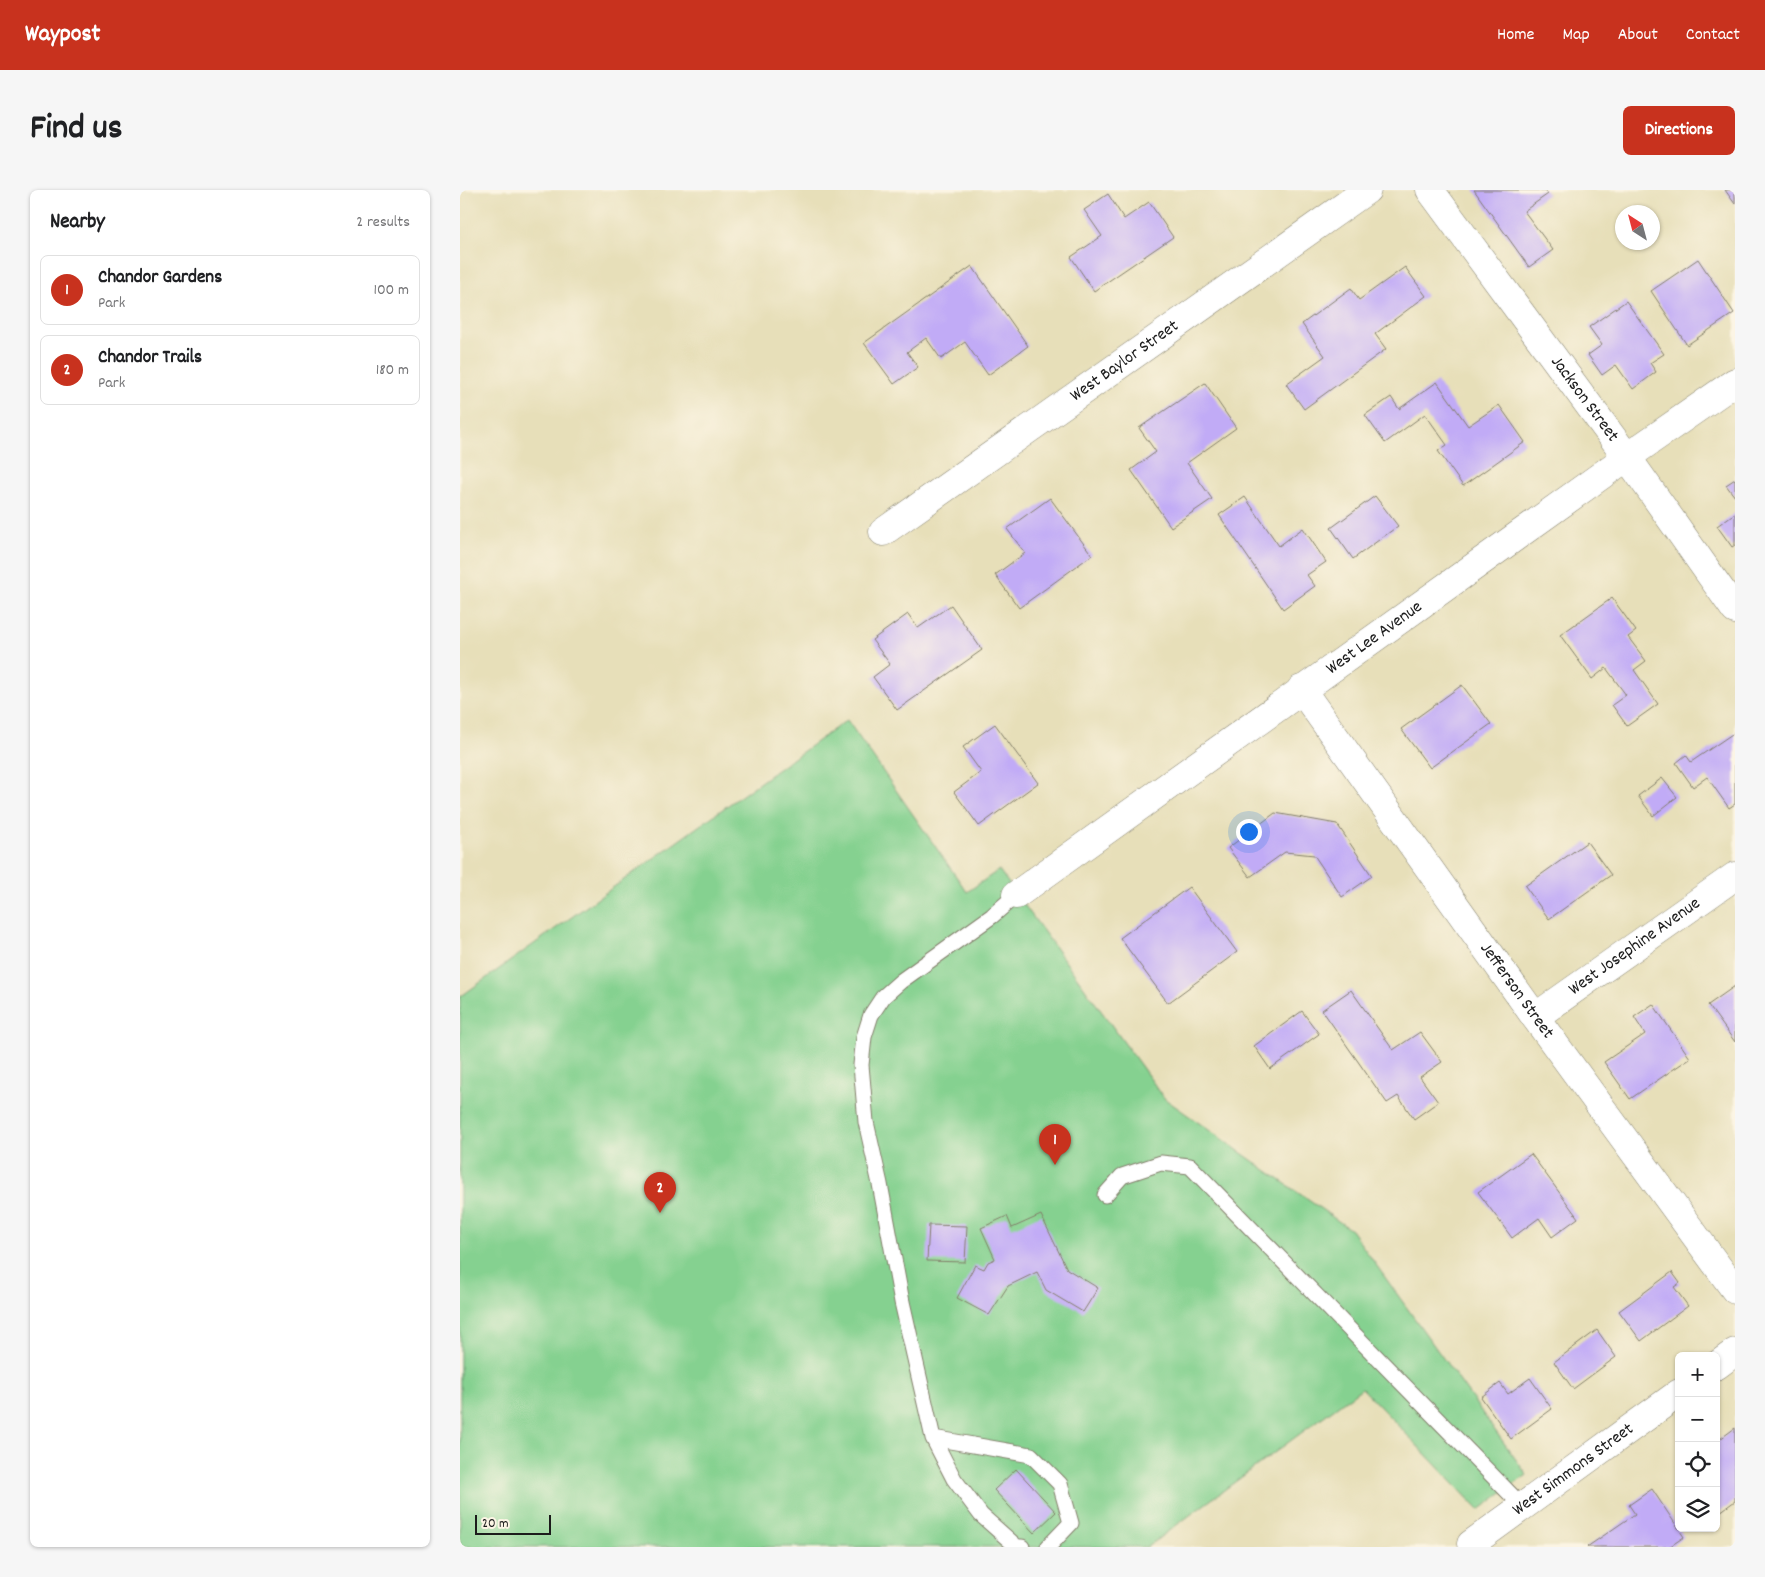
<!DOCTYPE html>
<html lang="en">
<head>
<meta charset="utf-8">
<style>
	body { margin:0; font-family:Dekko,sans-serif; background:#f6f6f6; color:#202124 }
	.controls { position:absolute; right:15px; bottom:15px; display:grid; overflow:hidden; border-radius:8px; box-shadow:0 1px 4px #0004 }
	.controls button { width:45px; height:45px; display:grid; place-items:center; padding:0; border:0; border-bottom:1px solid #e0e0e0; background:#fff; color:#202124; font:25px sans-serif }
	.compass { position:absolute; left:1155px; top:15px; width:45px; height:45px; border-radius:50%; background:#fff; box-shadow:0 1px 4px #0004; rotate:324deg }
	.scale { position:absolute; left:15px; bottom:12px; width:76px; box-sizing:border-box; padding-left:5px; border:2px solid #1c1c1c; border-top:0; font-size:14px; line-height:18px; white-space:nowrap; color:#1c1c1c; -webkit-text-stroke:4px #fcf5e5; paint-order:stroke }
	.you { position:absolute; left:788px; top:641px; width:18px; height:18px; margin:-12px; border:4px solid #fff; border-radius:50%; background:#1a73e8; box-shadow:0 0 0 8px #1a73e833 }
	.badge { display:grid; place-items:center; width:32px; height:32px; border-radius:50%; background:#c8321e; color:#fff; font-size:16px; font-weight:700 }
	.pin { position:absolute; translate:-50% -41px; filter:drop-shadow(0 1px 2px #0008) }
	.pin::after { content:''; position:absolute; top:26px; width:18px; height:15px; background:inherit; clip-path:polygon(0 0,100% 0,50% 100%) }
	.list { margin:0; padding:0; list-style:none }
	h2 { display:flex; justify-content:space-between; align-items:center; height:65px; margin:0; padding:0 20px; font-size:21px }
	h2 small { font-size:16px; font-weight:400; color:#757577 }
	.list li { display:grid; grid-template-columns:32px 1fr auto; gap:15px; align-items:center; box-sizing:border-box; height:70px; margin:0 10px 10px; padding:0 10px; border:1px solid #e0e0e0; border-radius:8px }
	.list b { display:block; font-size:19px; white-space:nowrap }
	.list p { margin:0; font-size:16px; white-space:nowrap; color:#757577 }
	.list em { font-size:16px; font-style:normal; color:#757577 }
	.icon { flex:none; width:28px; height:28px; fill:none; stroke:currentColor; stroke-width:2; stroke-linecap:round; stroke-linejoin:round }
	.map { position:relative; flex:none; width:1275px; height:1357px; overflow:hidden; border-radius:8px }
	header { display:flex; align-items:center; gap:30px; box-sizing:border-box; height:70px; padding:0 25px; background:#c8321e; color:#fff }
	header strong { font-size:24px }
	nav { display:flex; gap:28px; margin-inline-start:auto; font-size:18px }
	.intro { display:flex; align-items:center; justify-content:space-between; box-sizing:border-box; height:120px; padding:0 30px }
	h1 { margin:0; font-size:35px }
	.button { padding:12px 22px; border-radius:8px; background:#c8321e; color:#fff; font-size:18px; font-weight:700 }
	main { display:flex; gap:30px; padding:0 30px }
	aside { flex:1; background:#fff; border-radius:8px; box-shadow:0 1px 4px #0004 }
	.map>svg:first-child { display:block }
</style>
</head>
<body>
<header>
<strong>Waypost</strong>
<nav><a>Home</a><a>Map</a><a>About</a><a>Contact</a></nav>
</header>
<div class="intro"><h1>Find us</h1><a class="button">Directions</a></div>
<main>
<aside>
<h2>Nearby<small>2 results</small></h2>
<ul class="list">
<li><span class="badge">1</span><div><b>Chandor Gardens</b><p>Park</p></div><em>100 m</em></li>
<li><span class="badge">2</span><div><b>Chandor Trails</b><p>Park</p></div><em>180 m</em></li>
</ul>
</aside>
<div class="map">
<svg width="1275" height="1357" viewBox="0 0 1275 1357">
	<rect width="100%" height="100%" fill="#fcf5e5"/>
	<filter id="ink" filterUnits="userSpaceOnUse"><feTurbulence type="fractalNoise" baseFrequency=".02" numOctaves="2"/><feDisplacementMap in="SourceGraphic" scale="10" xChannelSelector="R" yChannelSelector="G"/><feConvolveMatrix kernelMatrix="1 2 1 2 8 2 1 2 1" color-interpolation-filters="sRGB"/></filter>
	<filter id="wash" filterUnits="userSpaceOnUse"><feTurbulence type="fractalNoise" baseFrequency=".0096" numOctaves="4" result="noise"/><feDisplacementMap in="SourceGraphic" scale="20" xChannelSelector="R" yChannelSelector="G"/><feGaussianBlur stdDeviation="1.12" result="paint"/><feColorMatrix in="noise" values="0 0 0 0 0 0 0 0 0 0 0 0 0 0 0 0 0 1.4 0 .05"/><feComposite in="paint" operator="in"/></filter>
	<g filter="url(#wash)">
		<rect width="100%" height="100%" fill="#e7dfb9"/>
		<!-- green -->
		<path fill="#85d190" stroke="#507656" d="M387,530L507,702L539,680L705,909L891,1040L1067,1285L1019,1320L902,1198L687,1357H0V807Z"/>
		<g id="blocks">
			<!-- building -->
			<path fill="#c1abf6" d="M1014,0H1085L1088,4L1064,21L1093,60L1069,77Z
				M1265,0H1275V14Z
				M648,4L664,29L689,12L713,47L634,101L611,67L642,46L624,20Z
				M1238,69L1274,123L1227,155L1191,101Z
				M512,76L568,156L528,185L505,152L481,169L466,148L447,162L458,177L434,194L404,153Z
				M945,77L966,106L915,144L926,159L844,219L826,194L865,166L842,134L891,98L899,110Z
				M1166,111L1204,164L1190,173L1196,182L1173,199L1156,175L1142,185L1128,165L1142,155L1129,137Z
				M977,192L1008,236L1039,215L1065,252L1003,296L978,261L987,255L965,224L925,253L905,225L931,207L939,219Z
				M745,193L776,238L727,273L752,309L711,337L671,280L696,262L679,238Z
				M1275,289V307L1266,295Z
				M915,306L938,336L893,369L871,338Z
				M785,307L819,356L843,338L866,372L847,385L855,396L823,419L759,325Z
				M590,308L632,365L559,418L535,385L565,363L547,339Z
				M1275,323V355L1272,357L1257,336Z
				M1152,408L1176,441L1168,447L1186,471L1174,480L1198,514L1167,536L1152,515L1166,505L1146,478L1132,489L1100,445Z
				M491,415L522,460L437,520L413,487L430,474L412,450L448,424L458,438Z
				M1002,495L1031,534L970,578L941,539Z
				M535,534L578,593L519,636L494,602L521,582L503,557Z
				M1275,542V614L1269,618L1247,587L1233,597L1216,573L1226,565L1231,572Z
				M1202,588L1217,607L1193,626L1178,606Z
				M815,623L877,634L912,686L882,707L854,665L825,662L790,687L768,658Z
				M1127,652L1151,685L1089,729L1065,696Z
				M729,697L777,762L708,813L660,748Z
				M1275,796V852L1248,815Z
				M891,800L933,860L960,842L982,872L960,887L978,912L954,929L938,906L927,913L862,820Z
				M1193,814L1230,868L1170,909L1144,872L1185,844L1174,827Z
				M842,821L859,844L810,879L794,856Z
				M1071,964L1118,1028L1092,1047L1079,1028L1052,1048L1018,1002Z
				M581,1025L607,1079L638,1098L623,1122L586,1100L577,1082L548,1096L529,1125L497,1108L515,1075L524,1079L528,1072L535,1069L521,1038L547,1026L552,1038Z
				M469,1035L507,1036L505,1072L467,1071Z
				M1212,1082L1220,1093L1214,1097L1228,1116L1181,1151L1159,1121Z
				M1137,1140L1156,1167L1113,1199L1094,1172Z
				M1070,1188L1092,1219L1051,1249L1021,1207L1040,1193L1048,1204Z
				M1275,1238V1311L1260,1322L1256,1318V1252Z
				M556,1279L596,1322L574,1343L534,1300Z
				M1192,1299L1224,1347L1209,1357H1127L1175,1324L1169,1315Z"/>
		</g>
	</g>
	<g filter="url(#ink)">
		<use href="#blocks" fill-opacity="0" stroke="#827e6a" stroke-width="1"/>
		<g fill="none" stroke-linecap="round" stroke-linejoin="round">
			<defs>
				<path id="service" d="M556,705L532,726L441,791L423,807L411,825L404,847L401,875L406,932L420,994L442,1112L473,1248L494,1289L521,1325L557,1357H562
					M645,1005L662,986L701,973L730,976L1062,1316
					M473,1248L571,1265L600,1294L611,1333L588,1357"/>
				<g id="minor">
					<path id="s1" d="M970,0L1167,267L1275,420"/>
					<path id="s2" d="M423,342L907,0"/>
					<path id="s3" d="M841,499L1075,827L1275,1100"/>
					<path id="s4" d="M556,705L1167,267L1275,192"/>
					<path id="s5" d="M1075,827L1275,686"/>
					<path d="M1256,1176L1275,1162"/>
					<path id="s6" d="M1013,1357L1011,1354L1219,1203"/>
				</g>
			</defs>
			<!-- service casing -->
			<use href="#service" stroke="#827e6a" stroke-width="17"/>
			<!-- minor casing -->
			<use href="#minor" stroke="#827e6a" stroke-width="29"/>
			<!-- service -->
			<use href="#service" stroke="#fff" stroke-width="15"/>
			<!-- minor -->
			<use href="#minor" stroke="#fff" stroke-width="28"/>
		</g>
	</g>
	<g text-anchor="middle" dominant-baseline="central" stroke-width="4.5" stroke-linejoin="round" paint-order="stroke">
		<!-- street labels -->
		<g font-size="18" fill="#1c1c1c" stroke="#fcf5e5">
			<text stroke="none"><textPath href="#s2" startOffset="296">West Baylor Street</textPath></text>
			<text stroke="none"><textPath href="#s1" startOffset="260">Jackson Street</textPath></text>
			<text stroke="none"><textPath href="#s4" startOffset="441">West Lee Avenue</textPath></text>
			<text stroke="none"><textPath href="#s5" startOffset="122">West Josephine Avenue</textPath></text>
			<text stroke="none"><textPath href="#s3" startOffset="371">Jefferson Street</textPath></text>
			<text stroke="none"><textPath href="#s6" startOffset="130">West Simmons Street</textPath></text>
		</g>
	</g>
</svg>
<div class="controls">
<button>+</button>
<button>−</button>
<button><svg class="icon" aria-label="locate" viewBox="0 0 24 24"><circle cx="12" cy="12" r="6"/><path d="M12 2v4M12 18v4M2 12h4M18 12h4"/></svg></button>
<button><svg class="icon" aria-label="layers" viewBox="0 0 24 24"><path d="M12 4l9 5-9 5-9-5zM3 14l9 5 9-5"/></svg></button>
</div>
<svg class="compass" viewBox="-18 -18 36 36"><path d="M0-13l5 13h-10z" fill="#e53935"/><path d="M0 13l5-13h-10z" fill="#757577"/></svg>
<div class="scale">20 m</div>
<div class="you"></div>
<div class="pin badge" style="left:595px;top:975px">1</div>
<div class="pin badge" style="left:200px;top:1023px">2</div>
</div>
</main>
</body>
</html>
